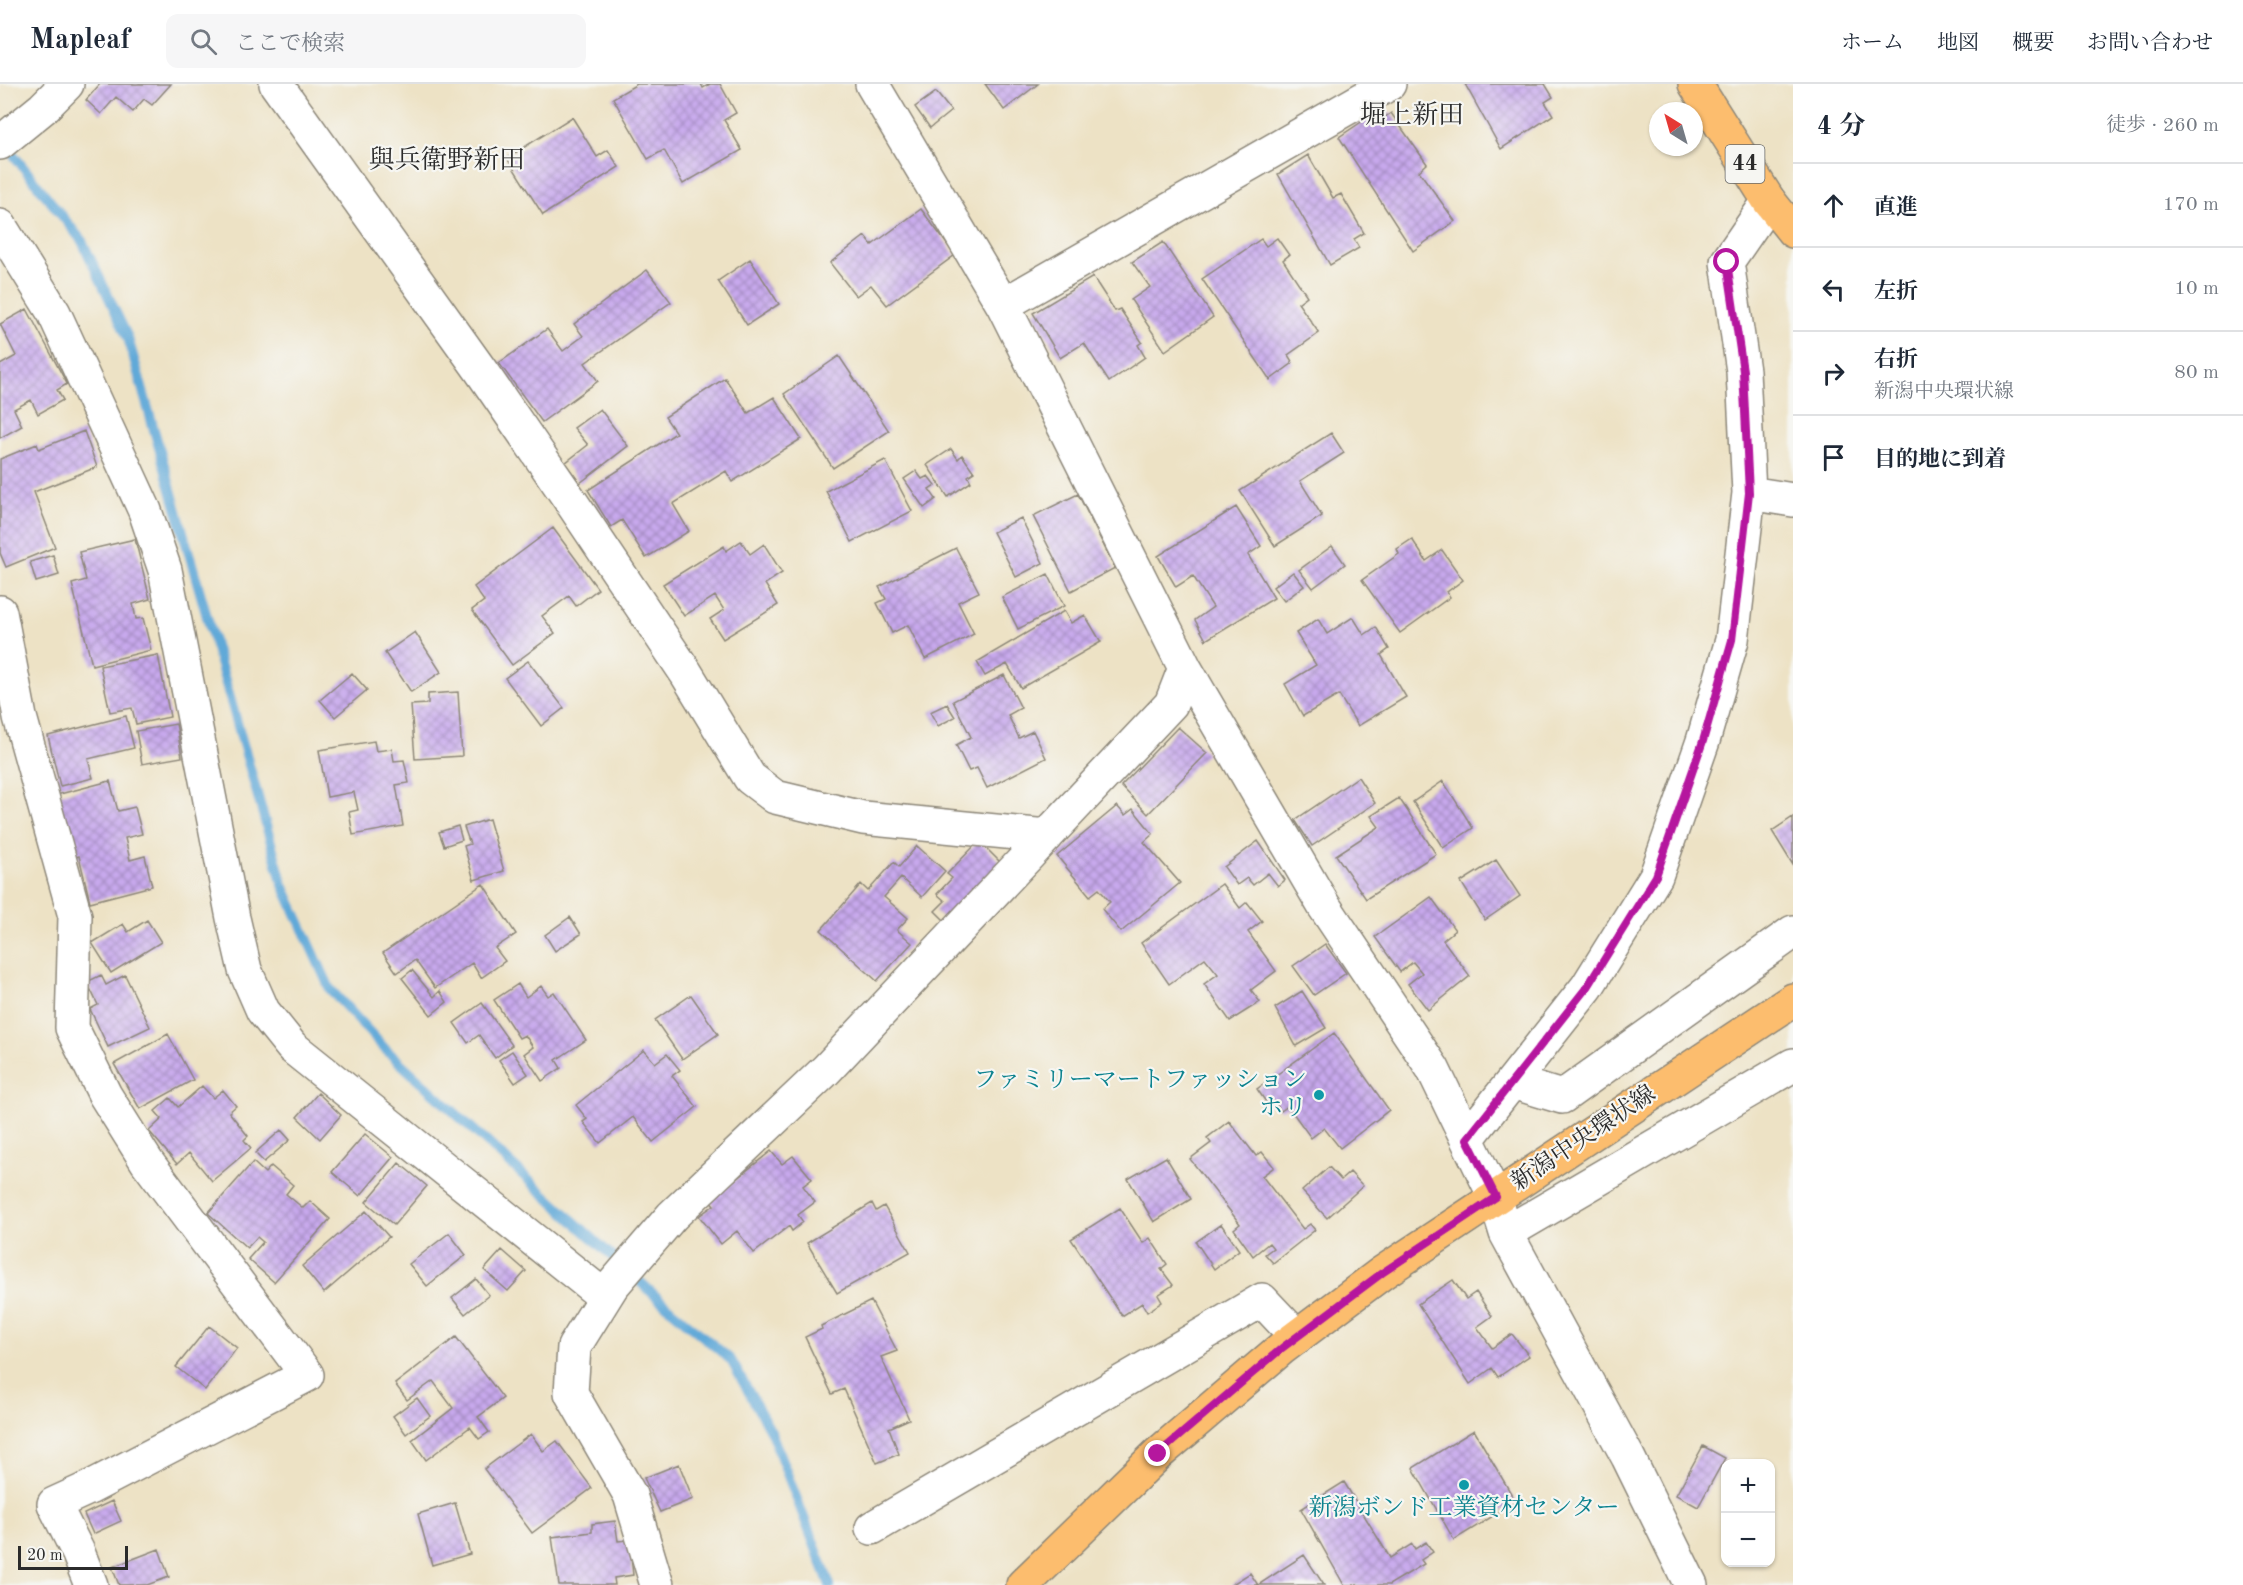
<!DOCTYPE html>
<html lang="ja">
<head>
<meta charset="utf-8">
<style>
	body { margin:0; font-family:"Old Standard TT","Noto Serif JP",serif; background:#f6f6f7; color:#1f2937 }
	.controls { position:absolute; right:18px; bottom:18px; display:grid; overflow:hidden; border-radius:12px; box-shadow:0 2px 4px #0004 }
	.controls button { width:54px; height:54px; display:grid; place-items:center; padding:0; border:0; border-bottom:2px solid #e0e1e3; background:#fff; color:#1f2937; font:30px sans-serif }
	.compass { position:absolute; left:1649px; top:18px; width:54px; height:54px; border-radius:50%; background:#fff; box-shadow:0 2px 4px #0004; rotate:323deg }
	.scale { position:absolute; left:18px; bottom:15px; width:110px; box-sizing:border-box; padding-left:6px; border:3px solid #2b2b2b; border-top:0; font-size:16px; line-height:21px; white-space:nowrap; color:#2b2b2b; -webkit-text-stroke:4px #f6f6f2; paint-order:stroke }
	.stop { position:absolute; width:18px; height:18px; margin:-14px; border:4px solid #b5179e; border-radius:50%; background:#fff }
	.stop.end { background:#b5179e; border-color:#fff; box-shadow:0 2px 6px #0008 }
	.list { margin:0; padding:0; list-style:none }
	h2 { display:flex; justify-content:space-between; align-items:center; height:78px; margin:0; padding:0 24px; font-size:26px }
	h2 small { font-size:20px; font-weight:400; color:#747a83 }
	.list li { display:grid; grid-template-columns:39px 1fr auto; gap:18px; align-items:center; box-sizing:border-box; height:84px; padding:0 24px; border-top:2px solid #e0e1e3 }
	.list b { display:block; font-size:22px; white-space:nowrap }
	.list p { margin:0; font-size:20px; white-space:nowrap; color:#747a83 }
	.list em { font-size:20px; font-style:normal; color:#747a83 }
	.icon { flex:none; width:33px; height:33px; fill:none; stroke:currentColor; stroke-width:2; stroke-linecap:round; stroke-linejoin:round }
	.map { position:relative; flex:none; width:1793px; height:1501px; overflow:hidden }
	header { display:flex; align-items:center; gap:36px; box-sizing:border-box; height:84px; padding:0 30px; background:#fff; border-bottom:2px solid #e0e1e3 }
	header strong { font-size:28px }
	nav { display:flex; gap:33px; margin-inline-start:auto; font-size:21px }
	.search { width:420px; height:54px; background:#f6f6f7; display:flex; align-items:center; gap:15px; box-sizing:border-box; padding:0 21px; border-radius:12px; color:#747a83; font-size:22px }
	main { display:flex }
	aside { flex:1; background:#fff }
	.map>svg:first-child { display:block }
</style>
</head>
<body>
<header>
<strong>Mapleaf</strong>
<div class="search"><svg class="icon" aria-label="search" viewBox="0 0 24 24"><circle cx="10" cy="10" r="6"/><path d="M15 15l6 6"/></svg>ここで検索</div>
<nav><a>ホーム</a><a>地図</a><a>概要</a><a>お問い合わせ</a></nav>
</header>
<main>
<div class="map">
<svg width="1793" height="1501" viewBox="0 0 1793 1501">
	<defs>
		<pattern id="building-cross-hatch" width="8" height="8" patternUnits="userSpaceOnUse" patternTransform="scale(1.5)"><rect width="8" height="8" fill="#c8a9ed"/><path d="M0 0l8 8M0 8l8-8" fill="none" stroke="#a38ac0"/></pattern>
	</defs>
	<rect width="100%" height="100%" fill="#f6f6f2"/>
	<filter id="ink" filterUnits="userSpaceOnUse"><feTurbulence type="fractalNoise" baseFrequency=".0167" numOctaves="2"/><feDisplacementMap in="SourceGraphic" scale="12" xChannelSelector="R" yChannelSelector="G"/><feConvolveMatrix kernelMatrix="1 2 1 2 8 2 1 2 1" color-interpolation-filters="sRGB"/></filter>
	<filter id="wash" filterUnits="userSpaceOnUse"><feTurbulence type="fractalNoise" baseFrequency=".008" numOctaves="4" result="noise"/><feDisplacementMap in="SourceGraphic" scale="24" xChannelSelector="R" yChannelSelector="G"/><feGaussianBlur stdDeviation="1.35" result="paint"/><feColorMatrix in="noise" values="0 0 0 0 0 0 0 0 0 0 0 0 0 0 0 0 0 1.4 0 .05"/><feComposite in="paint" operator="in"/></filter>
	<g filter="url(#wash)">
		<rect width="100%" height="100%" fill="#ede2c5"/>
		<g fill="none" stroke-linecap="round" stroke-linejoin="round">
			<!-- stream -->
			<path stroke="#61a9d8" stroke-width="10" d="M4,59L82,157L128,254L283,801L330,905L385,965L660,1216L731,1276L771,1348L830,1501"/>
		</g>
		<g id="blocks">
			<!-- building -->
			<path fill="url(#building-cross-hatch)" d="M100,0H171L152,21L144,15L133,28L116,13L101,30L86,16Z
				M637,0H701L703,4L710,0H720L736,29L724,36L742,66L683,100L664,66L648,75L613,14Z
				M985,0H1038L1004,26Z
				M1465,0H1545L1553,13L1545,18L1553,31L1501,65Z
				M936,8L951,27L930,44L915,23Z
				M1391,29L1427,80L1419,87L1455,137L1413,167L1339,53L1372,31L1378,38Z
				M572,33L597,73L608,66L619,83L543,131L507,74Z
				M1308,71L1333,114L1341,110L1364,149L1354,155L1359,164L1330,181L1278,90Z
				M921,125L955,171L887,221L871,201L856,212L830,179L865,152L872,161Z
				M1277,154L1289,171L1283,176L1307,212L1298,219L1319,249L1288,271L1293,279L1270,296L1202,195L1261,155L1266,162Z
				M1163,158L1213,233L1165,267L1131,216L1150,203L1132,178Z
				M750,175L779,220L747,241L718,197Z
				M647,186L671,218L585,279L598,297L542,338L499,279L547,245L563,267L583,252L574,240Z
				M1093,193L1115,227L1120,225L1142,258L1138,261L1145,273L1109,298L1084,259L1060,274L1033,229Z
				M27,225L67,300L57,306L63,316L38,330L31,316L14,325L22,342L0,354V281L16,272L0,240Z
				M839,272L889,347L833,384L784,310Z
				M725,294L748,329L774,313L801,355L732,398L726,387L673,420L689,447L646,474L622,436L611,443L588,406L676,349L665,333Z
				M600,325L628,362L580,399L565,379L588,361L574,344Z
				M84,347L97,383L34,408L55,463L6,483L0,469V375L37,360L39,365Z
				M1331,349L1344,369L1300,397L1322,432L1275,462L1240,407Z
				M951,365L958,375L962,371L974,388L968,392L971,398L948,413L927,381Z
				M885,376L912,427L852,458L826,407Z
				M916,387L922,395L928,392L935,401L929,405L936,415L924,424L904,395Z
				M1078,410L1115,484L1071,507L1033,432Z
				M1236,423L1261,462L1248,471L1274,514L1206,556L1195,536L1213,523L1193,492L1176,503L1158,472Z
				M1021,434L1043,479L1016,493L993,448Z
				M553,444L598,505L576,522L569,512L542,532L555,549L512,581L472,526L484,517L474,503Z
				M135,455L150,515L133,520L136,535L143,534L151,566L92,581L72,500L86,496L79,468Z
				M1412,455L1426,477L1442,466L1463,496L1447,508L1450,513L1400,549L1362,496L1399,470L1397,465Z
				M741,457L750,470L764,460L782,489L765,500L778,521L723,555L710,535L724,526L715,512L684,532L663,500L724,462L726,467Z
				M1332,462L1345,480L1313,504L1299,486Z
				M956,464L979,508L958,518L974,550L925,575L908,541L892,549L877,519L886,515L879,503Z
				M53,471L59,491L36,498L30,478Z
				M1293,488L1304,502L1284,517L1273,503Z
				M1048,490L1064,522L1018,545L1002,513Z
				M1064,527L1071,539L1085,531L1101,558L1021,604L1007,580L985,592L977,578Z
				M1353,533L1364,551L1376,543L1389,565L1381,571L1406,613L1358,642L1339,611L1303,632L1285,600L1316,581L1296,549L1318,535L1327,550Z
				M415,548L441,588L411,608L385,569Z
				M158,571L170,633L136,640L132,624L110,628L100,582Z
				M528,577L564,624L541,642L505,594Z
				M352,589L367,606L335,633L320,616Z
				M1004,591L1021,624L1008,631L1019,654L1033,647L1046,674L987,704L977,684L969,687L956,661L971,653L953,617Z
				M458,608L462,672L415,675L411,621L428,620V610Z
				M947,620L955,633L938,642L930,628Z
				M126,632L134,664L88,675L93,694L60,702L48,652Z
				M176,640L182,673L142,680L136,647Z
				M1178,643L1207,669L1148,730L1121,702Z
				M374,657L376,667L392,665L394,677L404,676L409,699L396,701L403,742L353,751L349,728L358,726L354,708L327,713L319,666Z
				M1358,693L1375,719L1312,762L1295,736Z
				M110,697L118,727L135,723L142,750L125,754L130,776L145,772L152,802L90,818L79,772L72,774L56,711Z
				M1443,697L1473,744L1443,764L1413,718Z
				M1399,714L1436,770L1366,815L1336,771L1379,743L1371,732Z
				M1117,722L1125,731L1133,725L1153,750L1144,758L1180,799L1121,848L1102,825L1110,818L1099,805L1090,812L1057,772Z
				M1793,733V781L1772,747Z
				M489,735L504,787L474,796L464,762L470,760L464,743Z
				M458,742L462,756L444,762L439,748Z
				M979,757L1003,781L946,838L935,827L945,817L937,810L952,794L947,790Z
				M1258,757L1285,796L1278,802L1268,789L1253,801L1247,794L1237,801L1224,783Z
				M917,762L945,787L922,813L901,794L884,813L908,834L897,846L912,859L877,897L821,846L861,800L868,807L894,778L899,783Z
				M1496,776L1520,812L1485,836L1461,798Z
				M483,800L516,850L495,864L505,877L481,894L472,879L435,904L415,876L397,889L383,869Z
				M1222,800L1240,824L1247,818L1262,837L1248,848L1276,887L1251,906L1260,918L1230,937L1204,900L1218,890L1205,874L1169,900L1141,859Z
				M1431,813L1455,846L1443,856L1470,892L1428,926L1408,900L1422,889L1413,878L1400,888L1375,853Z
				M570,833L581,850L555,867L545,851Z
				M147,836L161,858L111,889L92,859L123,840L128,848Z
				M1325,860L1346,889L1314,911L1293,882Z
				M412,886L434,913L440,907L447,918L431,931L402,894Z
				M101,891L106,901L125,891L150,943L108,963L90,925L98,921L87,898Z
				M518,900L526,913L541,902L548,912L554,908L586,956L556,976L561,984L542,997L524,970L533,963L525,951L519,954L494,916Z
				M1302,907L1326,944L1296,962L1275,924Z
				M691,911L718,950L682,975L655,936Z
				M482,919L512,961L495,974L479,951L468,959L454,939Z
				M1334,949L1389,1026L1340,1064L1324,1044L1311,1054L1288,1022L1281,1027L1273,1016L1268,1021L1257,1005Z
				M168,950L193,996L140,1025L114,980Z
				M644,966L655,979L667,970L680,986L672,992L697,1023L653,1058L633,1033L600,1059L583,1038L587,1035L576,1021Z
				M512,967L528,990L515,999L499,976Z
				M202,1002L213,1014L223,1006L236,1022L229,1028L248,1052L244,1056L251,1064L212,1097L189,1069L177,1080L149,1047L162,1035L155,1027L170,1014L178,1023Z
				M318,1009L341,1031L320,1055L297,1033Z
				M1229,1037L1256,1072L1262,1068L1274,1083L1262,1092L1303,1145L1310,1140L1315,1146L1273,1179L1265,1170L1273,1164L1269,1159L1253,1172L1234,1145L1240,1140L1190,1075L1211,1059L1207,1054Z
				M281,1046L290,1056L264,1078L255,1069Z
				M365,1050L393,1073L360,1112L332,1088Z
				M771,1067L782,1080L793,1072L812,1095L803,1102L815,1118L798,1131L803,1138L792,1147L789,1142L754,1169L737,1147L721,1160L699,1132L714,1121L710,1116Z
				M1166,1073L1191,1115L1154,1138L1128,1095Z
				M253,1078L265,1089L271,1082L293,1101L286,1110L303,1124L310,1117L330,1135L274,1198L248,1175L263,1158L257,1153L247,1164L208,1129Z
				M399,1079L427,1102L394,1141L366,1118Z
				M1329,1083L1341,1096L1350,1088L1363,1102L1327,1134L1302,1107Z
				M872,1119L876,1127L884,1122L910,1168L837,1209L807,1159Z
				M1120,1124L1143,1159L1150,1154L1167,1180L1161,1185L1173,1201L1158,1211L1162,1218L1147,1228L1142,1219L1122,1232L1071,1155Z
				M366,1127L389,1153L324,1209L302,1182Z
				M1221,1140L1239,1166L1214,1185L1196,1158Z
				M449,1149L466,1171L427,1202L409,1180Z
				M502,1166L526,1187L508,1207L484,1186Z
				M476,1195L489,1211L465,1230L452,1214Z
				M1453,1196L1466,1215L1476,1208L1492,1232L1477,1243L1492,1264L1512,1250L1529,1272L1498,1293L1492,1284L1470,1300L1418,1220Z
				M871,1217L897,1267L881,1273L909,1335L889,1344L899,1370L877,1379L844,1305L832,1310L805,1253L822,1245L821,1242Z
				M209,1242L237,1264L205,1306L176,1283Z
				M456,1253L503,1314L478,1333L489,1348L479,1355L470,1343L426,1376L412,1356L453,1324L433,1297L407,1316L395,1300Z
				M417,1314L430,1332L406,1350L393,1332Z
				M1474,1346L1516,1418L1454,1456L1413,1384Z
				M531,1350L543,1367L557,1357L592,1404L532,1449L484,1385Z
				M1703,1362L1725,1374L1698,1423L1676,1411Z
				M679,1380L693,1415L660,1428L644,1394Z
				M1344,1398L1390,1474L1412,1460L1415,1465L1426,1458L1433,1468L1421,1476L1424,1480L1389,1501H1344L1301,1425Z
				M112,1417L121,1437L93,1450L84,1430Z
				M455,1419L470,1470L432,1481L418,1430Z
				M615,1437L618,1457L629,1456L633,1491L614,1494L615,1501H559L552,1453L592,1448V1440Z
				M159,1465L169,1493L147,1501H119L112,1483Z
				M1304,1471L1324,1501H1258Z
				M1250,1489L1258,1501H1231Z"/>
		</g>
	</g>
	<g filter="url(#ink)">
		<use href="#blocks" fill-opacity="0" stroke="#8c8678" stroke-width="1.5"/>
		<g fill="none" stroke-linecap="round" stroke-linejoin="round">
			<defs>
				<path id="minor" d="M276,0L479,284L566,410L686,589L750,694L775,713L863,734L1047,752
					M872,0L1003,221L1185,584L1324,822L1433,985L1495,1113L1506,1149L1628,1373L1691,1501
					M0,59L43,24L67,0
					M0,142L54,229L145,427L165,486L233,834L245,886L263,927L292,963L605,1213
					M1003,221L1389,0
					M1749,409L1793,416
					M0,528L20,633L75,832L72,944L105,1011L147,1078L307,1291L89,1404L54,1420L78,1468L91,1501
					M1512,998L1562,1013L1793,848
					M1467,1055L1587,903L1656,792L1703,657L1732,556L1749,409L1743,287L1727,178L1769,117
					M1506,1149L1793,981
					M872,1444L1262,1216L1297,1253
					M657,1501L630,1411L571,1309L574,1263L612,1202L672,1132L826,986L1171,620L1185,584"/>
				<path id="major" d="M1695,0L1769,117L1793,147
					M1023,1501L1158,1370L1282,1264L1382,1189L1793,916"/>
			</defs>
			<!-- minor casing -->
			<use href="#minor" stroke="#8c8678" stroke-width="36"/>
			<!-- major casing -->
			<use href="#major" stroke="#8c8678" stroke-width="36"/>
			<!-- minor -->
			<use href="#minor" stroke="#fff" stroke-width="33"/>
			<!-- major -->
			<use href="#major" stroke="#fcbd6e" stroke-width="33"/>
		</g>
	</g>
	<g fill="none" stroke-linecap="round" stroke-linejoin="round" filter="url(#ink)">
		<!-- route -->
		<path stroke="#b5179e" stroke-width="8" d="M1158,1370L1282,1264L1382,1189L1496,1113L1467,1055L1587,903L1656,792L1703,657L1732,556L1749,409L1743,287L1727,178"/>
	</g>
	<!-- markers -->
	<g fill="#0f9aa8" stroke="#f6f6f2" stroke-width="2">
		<circle cx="1319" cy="1011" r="6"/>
		<circle cx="1464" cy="1401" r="6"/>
	</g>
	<g text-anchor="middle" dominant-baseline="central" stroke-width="4.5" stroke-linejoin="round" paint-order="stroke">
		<!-- shield labels -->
		<rect fill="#f6f6f2" stroke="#686867" stroke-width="1.5" x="1725.5" y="61" width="39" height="38" rx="4.5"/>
		<g font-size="22" font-weight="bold" fill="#2b2b2b">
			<text x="1745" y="80">44</text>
		</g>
		<!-- culture labels -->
		<g font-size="24" fill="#0d838f" stroke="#f6f6f2" text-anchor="end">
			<text x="1307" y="997">ファミリーマートファッション<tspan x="1307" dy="28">ホリ</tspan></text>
			<text x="1464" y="1425" text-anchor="middle">新潟ボンド工業資材センター</text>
		</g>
		<!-- street labels -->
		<g font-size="24" fill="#2b2b2b" stroke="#f6f6f2">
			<text transform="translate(1584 1055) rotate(-34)">新潟中央環状線</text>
		</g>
		<!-- neighbourhood labels -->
		<g font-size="26" fill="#2b2b2b" stroke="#f6f6f2">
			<text x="1412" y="32">堀上新田</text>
			<text x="447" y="77">與兵衛野新田</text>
		</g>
	</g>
</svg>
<div class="controls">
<button>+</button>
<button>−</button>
</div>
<svg class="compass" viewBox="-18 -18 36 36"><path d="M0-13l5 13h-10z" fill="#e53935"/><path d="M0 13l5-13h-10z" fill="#747a83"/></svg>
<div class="scale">20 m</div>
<div class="stop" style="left:1727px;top:178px"></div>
<div class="stop end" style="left:1158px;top:1370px"></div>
</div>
<aside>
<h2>4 分<small>徒歩 · 260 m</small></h2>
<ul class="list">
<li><svg class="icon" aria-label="ahead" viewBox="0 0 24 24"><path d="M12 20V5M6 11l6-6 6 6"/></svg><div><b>直進</b></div><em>170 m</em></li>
<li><svg class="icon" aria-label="left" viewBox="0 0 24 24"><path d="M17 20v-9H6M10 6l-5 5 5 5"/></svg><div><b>左折</b></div><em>10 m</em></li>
<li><svg class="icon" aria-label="right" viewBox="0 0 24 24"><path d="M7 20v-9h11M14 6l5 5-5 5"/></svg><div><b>右折</b><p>新潟中央環状線</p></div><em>80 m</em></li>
<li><svg class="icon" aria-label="arrive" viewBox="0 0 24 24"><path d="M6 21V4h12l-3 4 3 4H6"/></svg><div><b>目的地に到着</b></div></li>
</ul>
</aside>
</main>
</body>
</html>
